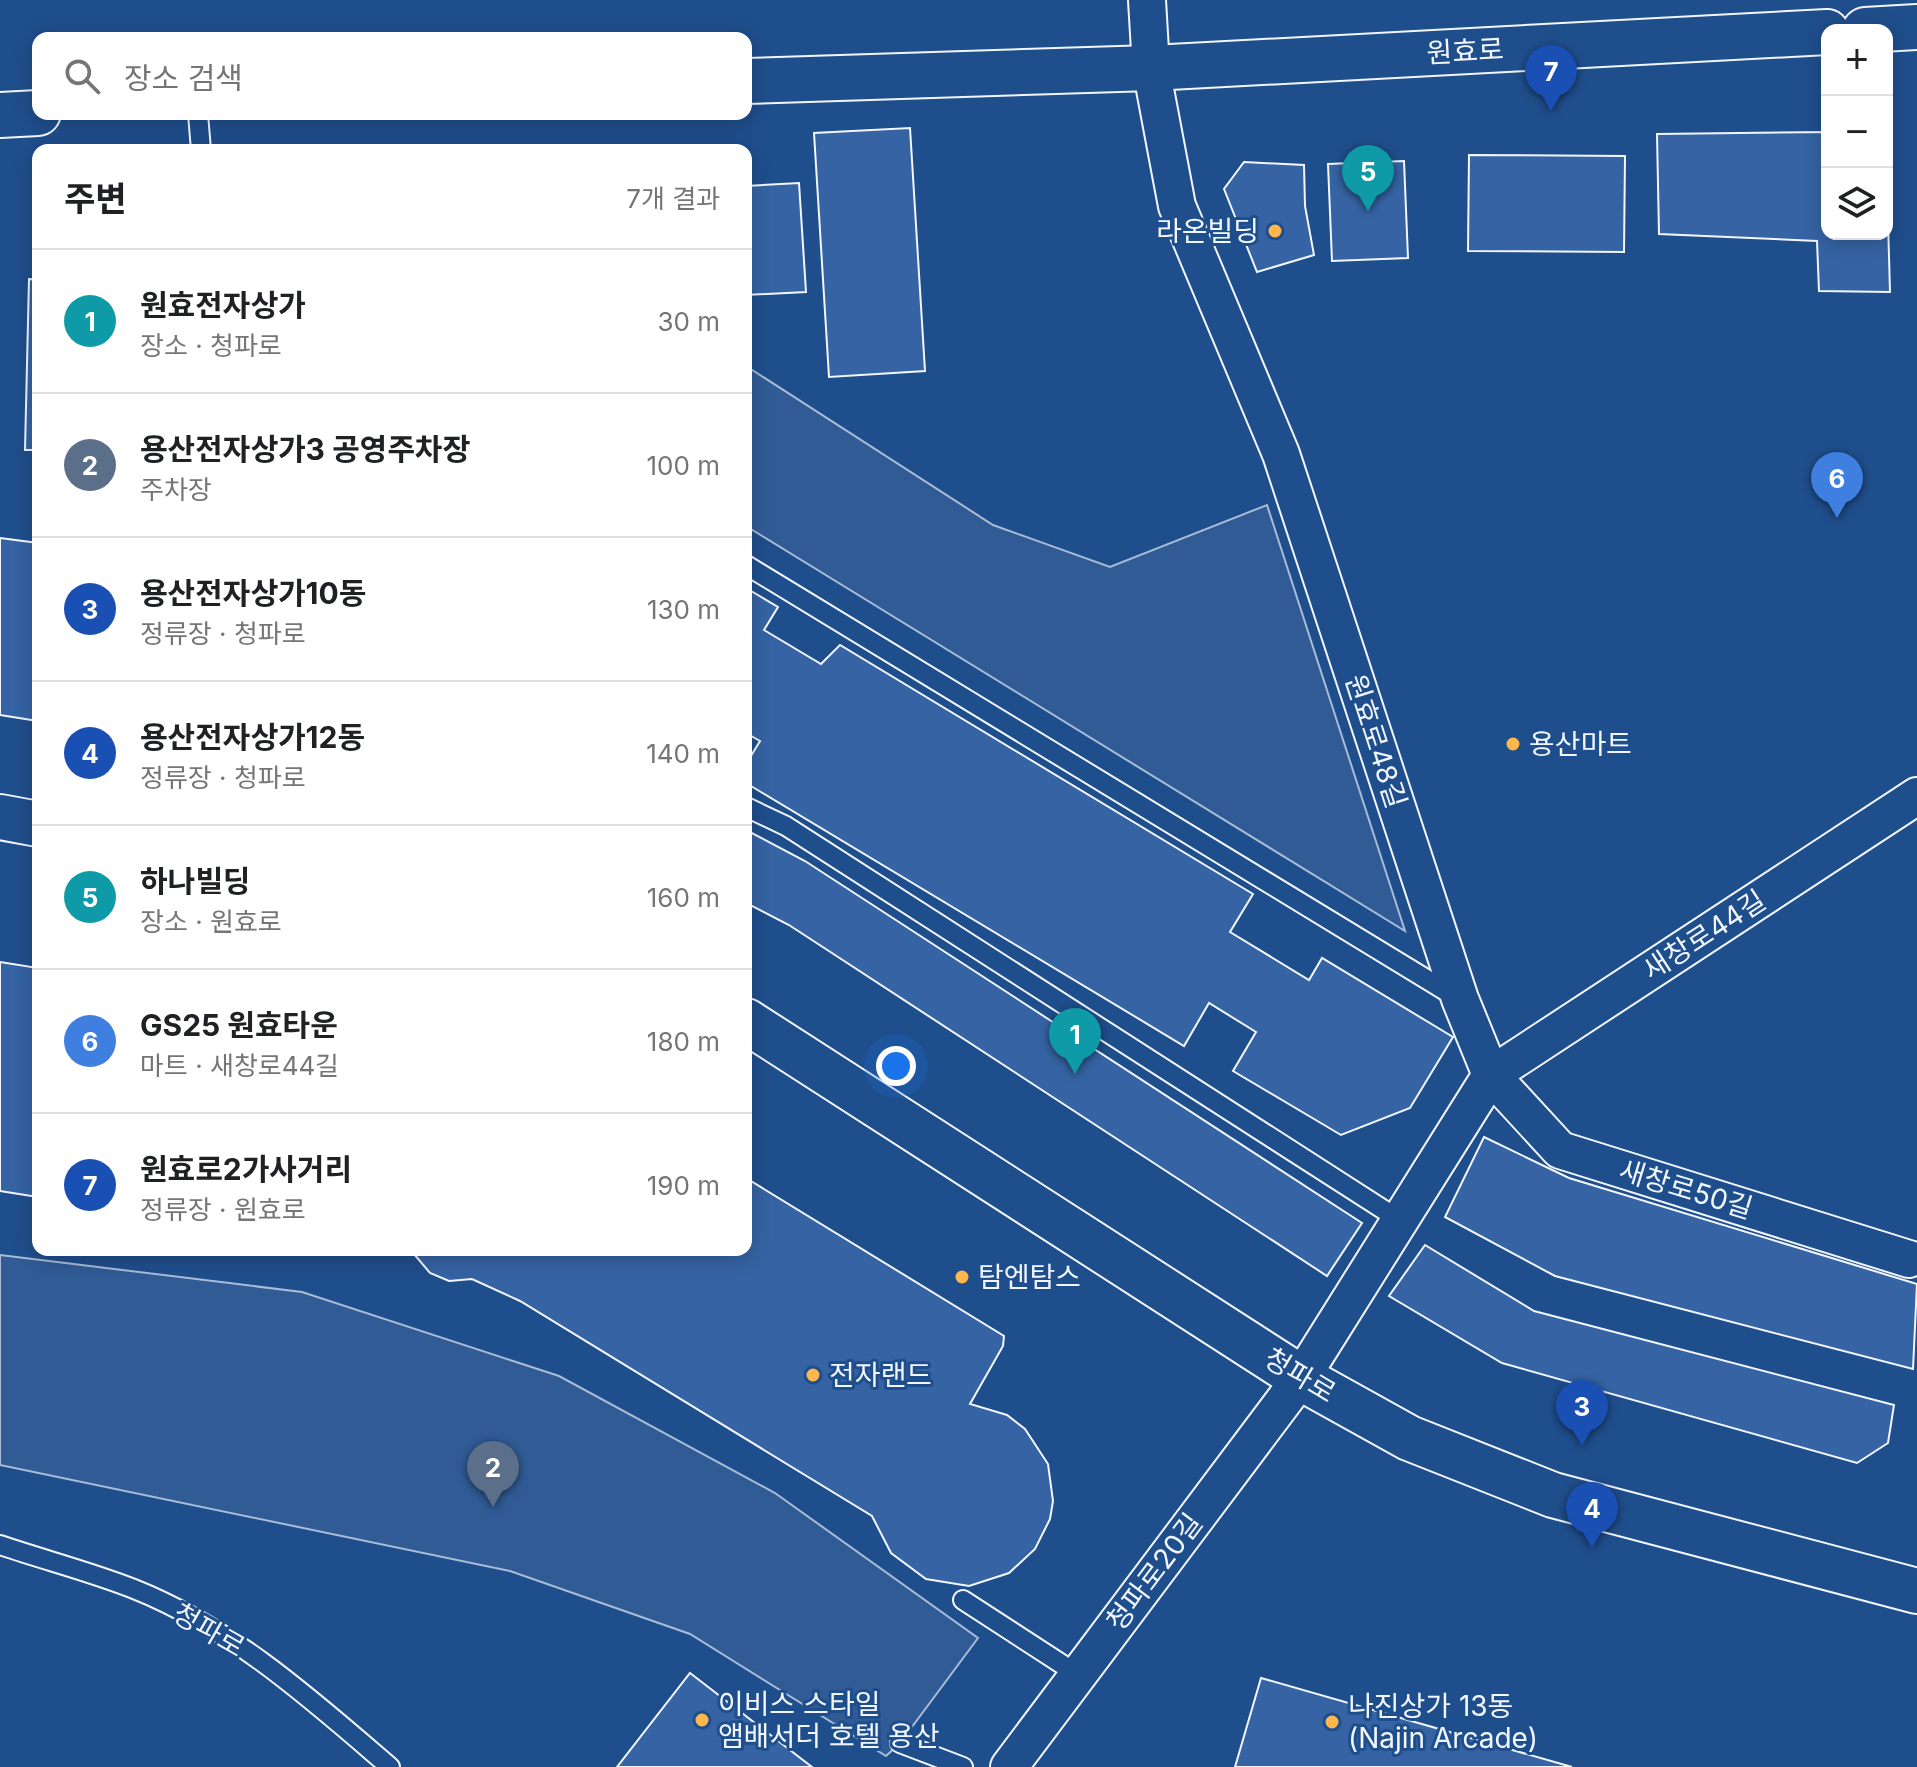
<!DOCTYPE html>
<html lang="ko">
<head>
<meta charset="utf-8">
<style>
	body { margin:0; font-family:Inter,"Noto Sans KR",sans-serif; background:#f2f2f2; color:#202124 }
	.controls { position:absolute; right:24px; top:24px; display:grid; overflow:hidden; border-radius:16px; box-shadow:0 4px 20px #0003 }
	.controls button { width:72px; height:72px; display:grid; place-items:center; padding:0; border:0; border-bottom:2px solid #e0e0e0; background:#fff; color:#202124; font:40px sans-serif }
	.you { position:absolute; left:896px; top:1066px; width:28px; height:28px; margin:-20px; border:6px solid #fff; border-radius:50%; background:#1a73e8; box-shadow:0 0 0 12px #1a73e833 }
	.badge { display:grid; place-items:center; width:52px; height:52px; border-radius:50%; background:#ea580c; color:#fff; font-size:26px; font-weight:700 }
	.pin { position:absolute; translate:-50% -66px; filter:drop-shadow(0 2px 4px #0008) }
	.pin::after { content:''; position:absolute; top:42px; width:28px; height:24px; background:inherit; clip-path:polygon(0 0,100% 0,50% 100%) }
	.list { margin:0; padding:0; list-style:none }
	h2 { display:flex; justify-content:space-between; align-items:center; height:104px; margin:0; padding:0 32px; font-size:34px }
	h2 small { font-size:26px; font-weight:400; color:#757577 }
	.list li { display:grid; grid-template-columns:52px 1fr auto; gap:24px; align-items:center; box-sizing:border-box; height:144px; padding:0 32px; border-top:2px solid #e0e0e0 }
	.list b { display:block; font-size:30px; white-space:nowrap }
	.list p { margin:0; font-size:26px; white-space:nowrap; color:#757577 }
	.list em { font-size:26px; font-style:normal; color:#757577 }
	.icon { flex:none; width:44px; height:44px; fill:none; stroke:currentColor; stroke-width:2; stroke-linecap:round; stroke-linejoin:round }
	.map { position:relative; flex:none; width:1917px; height:1767px; overflow:hidden }
	.search { position:absolute; background:#fff; box-shadow:0 4px 20px #0003; left:32px; top:32px; width:720px; height:88px; display:flex; align-items:center; gap:20px; box-sizing:border-box; padding:0 28px; border-radius:16px; color:#757577; font-size:30px }
	.panel { position:absolute; background:#fff; box-shadow:0 4px 20px #0003; left:32px; top:144px; width:720px; height:1112px; border-radius:16px }
	.map>svg:first-child { display:block }
</style>
</head>
<body>
<div class="map">
<svg width="1917" height="1767" viewBox="0 0 1917 1767">
	<rect width="100%" height="100%" fill="#1f4e8c"/>
	<!-- built -->
	<path fill="#305b95" stroke="#a8bbd7" stroke-width="2" d="M746,366L993,525L1110,567L1267,505L1405,931L746,526Z
		M0,1255L302,1292L559,1376L775,1493L978,1638L900,1743L886,1756L690,1634L510,1571L0,1465Z"/>
	<!-- building -->
	<path fill="#3563a3" stroke="#f2f6ff" stroke-width="2" d="M910,128L925,371L829,377L814,133Z
		M1827,132V234H1887V185L1890,292L1819,291L1817,241L1659,234L1657,134Z
		M1469,155L1625,156L1624,252L1468,251Z
		M1404,161L1408,258L1332,261L1328,164Z
		M1244,162L1304,165L1305,206L1314,255L1257,272L1224,189Z
		M799,183L806,292L746,295V186Z
		M29,279L38,280V450H25Z
		M0,538L38,543V721L0,715Z
		M746,588L778,607L764,630L821,664L840,645L1253,894L1230,932L1309,980L1322,958L1453,1037L1410,1108L1341,1135L1233,1071L1256,1032L1209,1003L1184,1046L746,783V764L760,741L746,733Z
		M746,830L805,861L1362,1223L1327,1276L789,925L746,903Z
		M0,962L38,968V1197L0,1191Z
		M1484,1137L1569,1178L1917,1284L1913,1369L1555,1276L1445,1217Z
		M746,1178L1004,1336L1003,1346L970,1404L1007,1415L1025,1429L1048,1464L1053,1501L1050,1519L1035,1549L1009,1573L969,1586L926,1579L891,1553L872,1516L520,1301L472,1279L449,1281L430,1273L414,1254L399,1250H746Z
		M1425,1245L1534,1311L1894,1405L1888,1443L1857,1463L1502,1363L1389,1296Z
		M690,1673L812,1767H617Z
		M1261,1678L1572,1767H1235Z"/>
	<g fill="none" stroke-linecap="round" stroke-linejoin="round">
		<defs>
			<path id="lane" d="M198,114L201,150
				M746,565L1454,996
				M746,807L786,826L1398,1219
				M0,1545C44,1560 91,1572 134,1589C232,1628 311,1699 390,1767
				M963,1600L1077,1674
				M900,1743L963,1767"/>
			<path id="street" d="M1147,0L1151,68L1177,206L1281,454L1460,999L1491,1075L1560,1150L1909,1259
				M1009,1767L1301,1378L1491,1075L1917,796"/>
			<path id="primary" d="M1865,30L1917,27
				M746,81L1151,68L1827,32
				M0,115L38,113
				M0,817L38,824
				M746,1021L1301,1378L1409,1438L1553,1495L1917,1591"/>
		</defs>
		<!-- lane casing -->
		<use href="#lane" stroke="#f2f6ff" stroke-width="22"/>
		<!-- street casing -->
		<use href="#street" stroke="#f2f6ff" stroke-width="40"/>
		<!-- primary casing -->
		<use href="#primary" stroke="#f2f6ff" stroke-width="48"/>
		<!-- lane -->
		<use href="#lane" stroke="#1f4e8c" stroke-width="18"/>
		<!-- street -->
		<use href="#street" stroke="#1f4e8c" stroke-width="36"/>
		<!-- primary -->
		<use href="#primary" stroke="#1f4e8c" stroke-width="44"/>
	</g>
	<!-- markers -->
	<g fill="#ffb74d" stroke="#1f4e8c" stroke-width="3">
		<circle cx="1275" cy="231" r="8"/>
		<circle cx="1513" cy="744" r="8"/>
		<circle cx="962" cy="1277" r="8"/>
		<circle cx="813" cy="1375" r="8"/>
		<circle cx="702" cy="1720" r="8"/>
		<circle cx="1332" cy="1722" r="8"/>
	</g>
	<g text-anchor="middle" dominant-baseline="central" stroke-width="6" stroke-linejoin="round" paint-order="stroke">
		<!-- street labels -->
		<g font-size="28" fill="#f2f6ff" stroke="#1f4e8c">
			<text transform="translate(1465 51) rotate(-3)">원효로</text>
			<text transform="translate(1376 741) rotate(72)">원효로48길</text>
			<text transform="translate(1704 935) rotate(-33)">새창로44길</text>
			<text transform="translate(1686 1189) rotate(17)">새창로50길</text>
			<text transform="translate(1300 1375) rotate(31)">청파로</text>
			<text transform="translate(1154 1572) rotate(-53)">청파로20길</text>
			<text transform="translate(209 1630) rotate(30)">청파로</text>
		</g>
		<!-- poi labels -->
		<g font-size="28" fill="#f2f6ff" stroke="#1f4e8c" text-anchor="start">
			<text x="1259" y="231" text-anchor="end">라온빌딩</text>
			<text x="1529" y="744">용산마트</text>
			<text x="978" y="1277">탐엔탐스</text>
			<text x="829" y="1375">전자랜드</text>
			<text x="718" y="1704">이비스 스타일<tspan x="718" dy="32">앰배서더 호텔 용산</tspan></text>
			<text x="1348" y="1706">나진상가 13동<tspan x="1348" dy="32">(Najin Arcade)</tspan></text>
		</g>
	</g>
</svg>
<div class="controls">
<button>+</button>
<button>−</button>
<button><svg class="icon" aria-label="layers" viewBox="0 0 24 24"><path d="M12 4l9 5-9 5-9-5zM3 14l9 5 9-5"/></svg></button>
</div>
<div class="you"></div>
<div class="pin badge" style="left:1075px;top:1074px;background:#0f9aa8">1</div>
<div class="pin badge" style="left:493px;top:1507px;background:#5c6f8a">2</div>
<div class="pin badge" style="left:1582px;top:1446px;background:#1a4fb4">3</div>
<div class="pin badge" style="left:1592px;top:1548px;background:#1a4fb4">4</div>
<div class="pin badge" style="left:1368px;top:211px;background:#0f9aa8">5</div>
<div class="pin badge" style="left:1837px;top:518px;background:#3f7fe0">6</div>
<div class="pin badge" style="left:1551px;top:111px;background:#1a4fb4">7</div>
<div class="search"><svg class="icon" aria-label="search" viewBox="0 0 24 24"><circle cx="10" cy="10" r="6"/><path d="M15 15l6 6"/></svg>장소 검색</div>
<section class="panel">
<h2>주변<small>7개 결과</small></h2>
<ul class="list">
<li><span class="badge" style="background:#0f9aa8">1</span><div><b>원효전자상가</b><p>장소 · 청파로</p></div><em>30 m</em></li>
<li><span class="badge" style="background:#5c6f8a">2</span><div><b>용산전자상가3 공영주차장</b><p>주차장</p></div><em>100 m</em></li>
<li><span class="badge" style="background:#1a4fb4">3</span><div><b>용산전자상가10동</b><p>정류장 · 청파로</p></div><em>130 m</em></li>
<li><span class="badge" style="background:#1a4fb4">4</span><div><b>용산전자상가12동</b><p>정류장 · 청파로</p></div><em>140 m</em></li>
<li><span class="badge" style="background:#0f9aa8">5</span><div><b>하나빌딩</b><p>장소 · 원효로</p></div><em>160 m</em></li>
<li><span class="badge" style="background:#3f7fe0">6</span><div><b>GS25 원효타운</b><p>마트 · 새창로44길</p></div><em>180 m</em></li>
<li><span class="badge" style="background:#1a4fb4">7</span><div><b>원효로2가사거리</b><p>정류장 · 원효로</p></div><em>190 m</em></li>
</ul>
</section>
</div>
</body>
</html>
